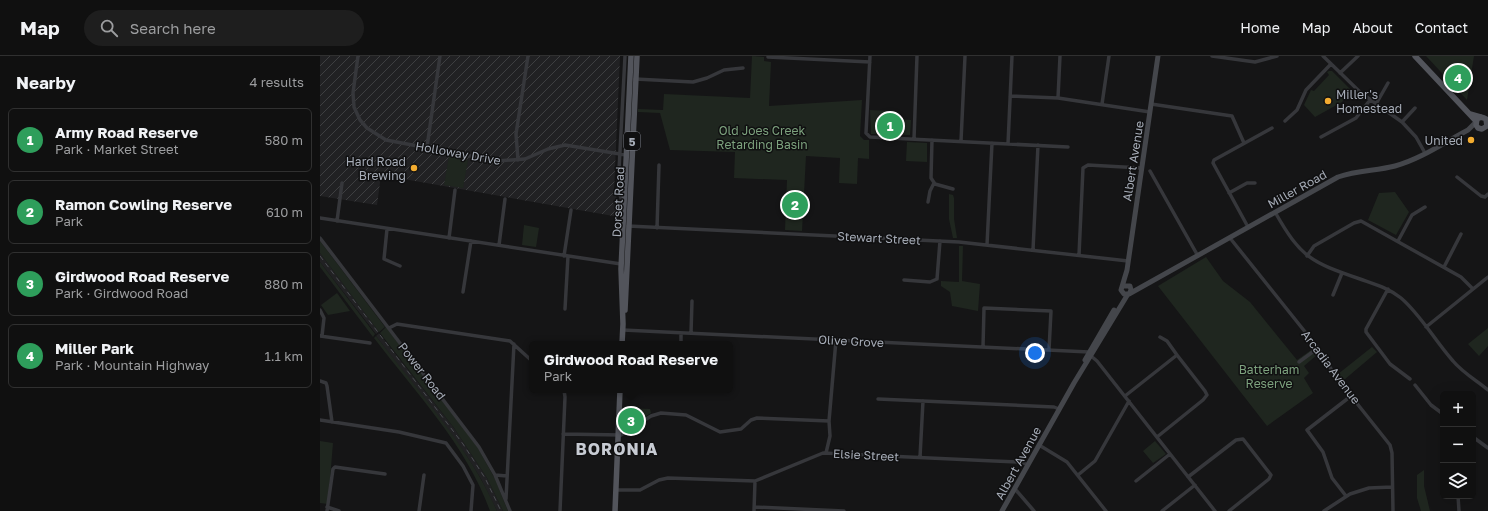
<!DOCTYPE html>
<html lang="en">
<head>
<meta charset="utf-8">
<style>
	body { margin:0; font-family:"Golos Text",sans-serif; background:#1e1e1e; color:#f1f3f6 }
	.controls { position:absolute; right:12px; bottom:12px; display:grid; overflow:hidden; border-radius:6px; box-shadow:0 4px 16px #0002 }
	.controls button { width:36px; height:36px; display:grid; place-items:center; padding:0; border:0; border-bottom:1px solid #303030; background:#101010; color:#f1f3f6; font:20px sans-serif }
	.you { position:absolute; left:715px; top:297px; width:14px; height:14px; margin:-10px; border:3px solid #fff; border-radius:50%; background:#1a73e8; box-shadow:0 0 0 6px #1a73e833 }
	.badge { display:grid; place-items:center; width:26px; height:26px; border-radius:50%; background:#d93025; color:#fff; font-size:13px; font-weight:700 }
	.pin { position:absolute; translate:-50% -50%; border:2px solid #fff; box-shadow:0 1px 4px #0006 }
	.popup { position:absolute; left:209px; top:285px; width:204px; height:52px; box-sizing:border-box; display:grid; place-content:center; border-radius:6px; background:#101010; filter:drop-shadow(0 1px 3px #0005); font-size:13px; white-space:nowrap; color:#9c9d9f }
	.popup b { font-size:15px; color:#f1f3f6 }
	.popup::after { content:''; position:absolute; left:50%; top:100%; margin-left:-8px; border:8px solid transparent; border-top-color:#101010 }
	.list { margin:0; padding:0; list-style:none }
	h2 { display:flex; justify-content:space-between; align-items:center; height:52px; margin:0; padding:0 16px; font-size:17px }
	h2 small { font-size:13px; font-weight:400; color:#9c9d9f }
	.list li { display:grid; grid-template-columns:26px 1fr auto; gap:12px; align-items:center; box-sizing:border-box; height:64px; margin:0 8px 8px; padding:0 8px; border:1px solid #303030; border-radius:6px }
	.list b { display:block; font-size:15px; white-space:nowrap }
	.list p { margin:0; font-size:13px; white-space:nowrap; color:#9c9d9f }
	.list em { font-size:13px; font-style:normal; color:#9c9d9f }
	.icon { flex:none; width:22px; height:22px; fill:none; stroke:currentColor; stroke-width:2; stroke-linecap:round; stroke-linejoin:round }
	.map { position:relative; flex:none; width:1168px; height:455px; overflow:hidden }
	header { display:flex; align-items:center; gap:24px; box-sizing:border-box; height:56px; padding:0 20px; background:#101010; border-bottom:1px solid #303030 }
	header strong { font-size:19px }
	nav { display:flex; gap:22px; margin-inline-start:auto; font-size:14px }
	.search { width:280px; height:36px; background:#1e1e1e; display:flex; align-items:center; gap:10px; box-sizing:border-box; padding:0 14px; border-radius:22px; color:#9c9d9f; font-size:15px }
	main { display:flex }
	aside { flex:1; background:#101010 }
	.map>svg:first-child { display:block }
</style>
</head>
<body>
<header>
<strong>Map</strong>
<div class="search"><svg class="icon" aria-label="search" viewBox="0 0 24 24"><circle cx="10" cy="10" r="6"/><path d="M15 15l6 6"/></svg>Search here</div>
<nav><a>Home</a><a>Map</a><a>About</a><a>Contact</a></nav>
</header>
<main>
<aside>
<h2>Nearby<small>4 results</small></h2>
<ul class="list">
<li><span class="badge" style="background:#2e9e5b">1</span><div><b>Army Road Reserve</b><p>Park · Market Street</p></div><em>580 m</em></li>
<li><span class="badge" style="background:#2e9e5b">2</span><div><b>Ramon Cowling Reserve</b><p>Park</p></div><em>610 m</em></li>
<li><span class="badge" style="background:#2e9e5b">3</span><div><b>Girdwood Road Reserve</b><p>Park · Girdwood Road</p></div><em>880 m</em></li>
<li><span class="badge" style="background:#2e9e5b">4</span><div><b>Miller Park</b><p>Park · Mountain Highway</p></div><em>1.1 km</em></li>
</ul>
</aside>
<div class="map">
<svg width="1168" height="455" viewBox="0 0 1168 455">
	<defs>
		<pattern id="industrial-furrows" width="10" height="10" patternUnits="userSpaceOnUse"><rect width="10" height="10" fill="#212123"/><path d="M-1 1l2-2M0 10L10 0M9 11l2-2" fill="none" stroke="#3e3f41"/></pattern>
	</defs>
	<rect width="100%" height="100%" fill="#151516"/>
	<!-- built -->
	<path fill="#212123" d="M0,197L57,273L59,276L56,278L0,206Z
		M59,277L134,372L167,422L183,455H177L161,423L146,399L56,280Z"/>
	<!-- industrial -->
	<path fill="url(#industrial-furrows)" d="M0,0H300L294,135L299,148V161L61,119L57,149L0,140Z"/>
	<!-- green -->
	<path fill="#1f261f" d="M432,0L444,1V5L451,6L449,50L542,44L540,80L544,84H549V103L538,102L537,128L519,127L520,102L486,100L482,175L465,174L467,124L414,122L415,96L350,94L340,57L318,56V53L343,54L344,38L430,42Z
		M1106,0H1154L1147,44Z
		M1009,15H1012L1032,35L1022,46L995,61L984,49L991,34L994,35L1009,19L1007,16Z
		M550,54L571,55V63L591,64L590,79L551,78Z
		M587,86L607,87V106L586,105Z
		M129,100L148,104L143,132L124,129Z
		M1075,136L1089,156L1076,179L1048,164L1059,137Z
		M629,138L633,139L634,142V163L637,182H633L629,163Z
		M204,169L219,172L216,191L202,189Z
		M0,185L65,271L59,276L0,197Z
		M639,190H643L642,225L660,228L658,255L632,250L630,236L621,230V225L639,226Z
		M886,201L903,225L930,246L977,304L994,292L998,298L984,310L989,317L984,322L993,337L947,370L838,230Z
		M0,206L55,278L53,281L0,211Z
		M17,237L30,255L8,259L1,249Z
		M66,271L158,392L175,423L188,455H183L167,422L134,372L60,277Z
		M1168,272V290L1159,300L1148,288Z
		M56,280C97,334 150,392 177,455H170C147,390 95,336 54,282Z
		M1052,291L1057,296L1024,324L1018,318Z
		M304,352L330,353L331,357L305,374L303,373Z
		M0,385L13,387L8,448L0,447Z
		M835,385L846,398L833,407L823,395Z
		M1104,414V430L1110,455H1101L1097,442V419Z"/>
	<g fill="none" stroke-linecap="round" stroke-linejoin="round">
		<!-- minor -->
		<path stroke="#36373b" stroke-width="3.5" d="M38,0L33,37L34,51L40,64L47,72L66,84L177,105L205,103L228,93L245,89L306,99
			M550,0L546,77L550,81L748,91
			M892,0L935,6L957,0
			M1003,0L1041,37L1082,66L1096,81L1105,97
			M448,1L550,6
			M1020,17L1038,0
			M315,23L373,26L387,22L404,14L423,12
			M690,40L738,42L830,56
			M738,42L740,0
			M782,48L789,0
			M831,48L912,60L924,87
			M1056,48L1068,27
			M965,65L977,54L986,34L1011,8
			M1082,66L1095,52
			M1001,81L1036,62L1050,44
			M594,83L597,0
			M612,84L611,122L615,128L633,133
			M641,85L645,0
			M688,88L692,0
			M107,91L120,0
			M198,104L196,78L208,0
			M830,115L878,200
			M1137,121L1161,140L1165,141L1168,138
			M909,137L927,127H935
			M608,146L610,135L614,127
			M303,148L298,133L305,0
			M955,156C981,202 991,206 1040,223C1054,228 1069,232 1081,242C1101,259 1115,285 1133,305C1142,316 1157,325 1168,334
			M0,162L301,208
			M17,165L22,127
			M308,170L639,186L808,205
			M928,171L893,107L894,104L952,72
			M337,172L339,109
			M67,173L64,203L80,210
			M0,182L159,391L175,419L190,455
			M129,182L135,134
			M910,182L998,292L1016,321L1070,389L1072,397L1073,455
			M1078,185L1092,159L1105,151
			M179,189L185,143
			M667,189L672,87
			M713,194L718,89
			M759,199L763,112L768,109L821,112
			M244,200L251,154
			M987,200L994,190L1034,167L1041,165L1141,221L1153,233
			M1124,211L1141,178
			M584,224L610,226L617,223L620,185
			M1068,233L1046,273V276L1070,308L1090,323
			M143,236L151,185
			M1013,239L1022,217
			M245,253L248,200
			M0,254L4,262L2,280
			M1106,271L1168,221
			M69,272L77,268L190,285L212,305
			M303,274L769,296
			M371,277L372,245
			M0,280L50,287
			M840,281L847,285L857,299
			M361,288V277
			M663,291L664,252L731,255L729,294
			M771,300L777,305L895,455
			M979,306L998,292
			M0,325L6,327L7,330L12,366
			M1095,329L1111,349L1123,358
			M805,340L857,299L885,335L887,339L883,344L837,381
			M558,343L734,351L739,353
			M0,364L79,376L126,387L143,410L153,429L151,455
			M243,378L301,379L331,360L341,357L366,359L400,376L421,373L431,364L437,362L509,365
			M1153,381L1168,392
			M719,389L747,406L786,455
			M506,397L510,380L509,365L516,284
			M600,401L603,345
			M175,419L187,420
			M758,419L775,405L809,345
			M868,421L916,384L923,383L951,419L949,423L909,455
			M816,425L850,398
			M695,433L714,455
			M296,434H320L339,424L348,422L435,425L503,397L674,405L701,406L708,409
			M1026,440L1012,422L1003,396L987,374L1031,340
			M1138,440L1139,455
			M186,443L194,288
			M7,451L19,455
			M434,451L524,455
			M7,455L13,413L15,411L65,418
			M99,455L104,419
			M240,455L245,341L244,334
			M434,455L435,425
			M842,455L875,429
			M1004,455L1030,438L1049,432L1072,431"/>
		<!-- secondary -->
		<path stroke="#44464b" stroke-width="5" d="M803,230H810L811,234L809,238H804L801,234L807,214L838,0
			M809,238L1018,121C1038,114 1056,115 1075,110C1101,103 1125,86 1148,74L1155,67
			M765,304L794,254
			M682,455L754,327L808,238"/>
		<!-- primary -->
		<path stroke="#52545b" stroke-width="5.5" d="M1095,0L1156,65
			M1150,58L1164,62L1166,63L1167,70L1162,73L1158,72L1156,69L1157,63L1161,61
			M305,254L317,0
			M302,288L303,268L301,213L311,0
			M295,455L300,334"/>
		<!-- rail -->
		<path stroke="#4b4d52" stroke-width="1" stroke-dasharray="5 4" stroke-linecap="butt" d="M0,200L143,388L165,422L181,455"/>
	</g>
	<!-- markers -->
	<g fill="#f3ac30" stroke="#101011" stroke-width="1.5">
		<circle cx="1008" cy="45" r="4"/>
		<circle cx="1151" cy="84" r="4"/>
		<circle cx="94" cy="112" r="4"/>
	</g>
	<g text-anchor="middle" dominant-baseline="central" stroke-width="3" stroke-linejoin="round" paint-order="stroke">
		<!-- shield labels -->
		<rect fill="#101011" stroke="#797d85" stroke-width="1" x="304" y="76" width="16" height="18" rx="3"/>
		<g font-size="11" font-weight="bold" fill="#a6acb7">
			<text x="312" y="85">5</text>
		</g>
		<!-- poi labels -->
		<g font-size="12" fill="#a6acb7" stroke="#101011" text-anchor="end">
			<text x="1016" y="38" text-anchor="start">Miller's<tspan x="1016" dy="14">Homestead</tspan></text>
			<text x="1143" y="84">United</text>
			<text x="86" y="105">Hard Road<tspan x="86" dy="14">Brewing</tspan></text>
		</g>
		<!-- park labels -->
		<g font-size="12" fill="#7da27e" stroke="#101011">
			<text x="442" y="74">Old Joes Creek<tspan x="442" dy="14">Retarding Basin</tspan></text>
			<text x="949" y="313">Batterham<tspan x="949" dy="14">Reserve</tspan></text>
		</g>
		<!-- street labels -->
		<g font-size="12" fill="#a6acb7" stroke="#101011">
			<text transform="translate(138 97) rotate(10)">Holloway Drive</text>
			<text transform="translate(813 105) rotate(-81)">Albert Avenue</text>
			<text transform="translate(977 133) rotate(-29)">Miller Road</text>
			<text transform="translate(298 146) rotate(-87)">Dorset Road</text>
			<text transform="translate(559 182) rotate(3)">Stewart Street</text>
			<text transform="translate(531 285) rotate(3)">Olive Grove</text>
			<text transform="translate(1011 311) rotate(53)">Arcadia Avenue</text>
			<text transform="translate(102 315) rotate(52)">Power Road</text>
			<text transform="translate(546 399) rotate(3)">Elsie Street</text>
			<text transform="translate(698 407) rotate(-61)">Albert Avenue</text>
		</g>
		<!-- district labels -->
		<g font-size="16" font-weight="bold" letter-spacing="1" fill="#c7cbd3" stroke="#101011">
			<text x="297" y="393">BORONIA</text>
		</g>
	</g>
</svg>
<div class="controls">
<button>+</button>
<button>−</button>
<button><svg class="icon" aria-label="layers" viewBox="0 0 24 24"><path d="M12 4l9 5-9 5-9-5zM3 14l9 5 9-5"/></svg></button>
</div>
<div class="you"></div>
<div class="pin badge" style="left:570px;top:70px;background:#2e9e5b">1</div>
<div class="pin badge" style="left:475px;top:149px;background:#2e9e5b">2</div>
<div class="pin badge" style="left:311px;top:365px;background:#2e9e5b">3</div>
<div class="popup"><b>Girdwood Road Reserve</b>Park</div>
<div class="pin badge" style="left:1138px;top:22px;background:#2e9e5b">4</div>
</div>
</main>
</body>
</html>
